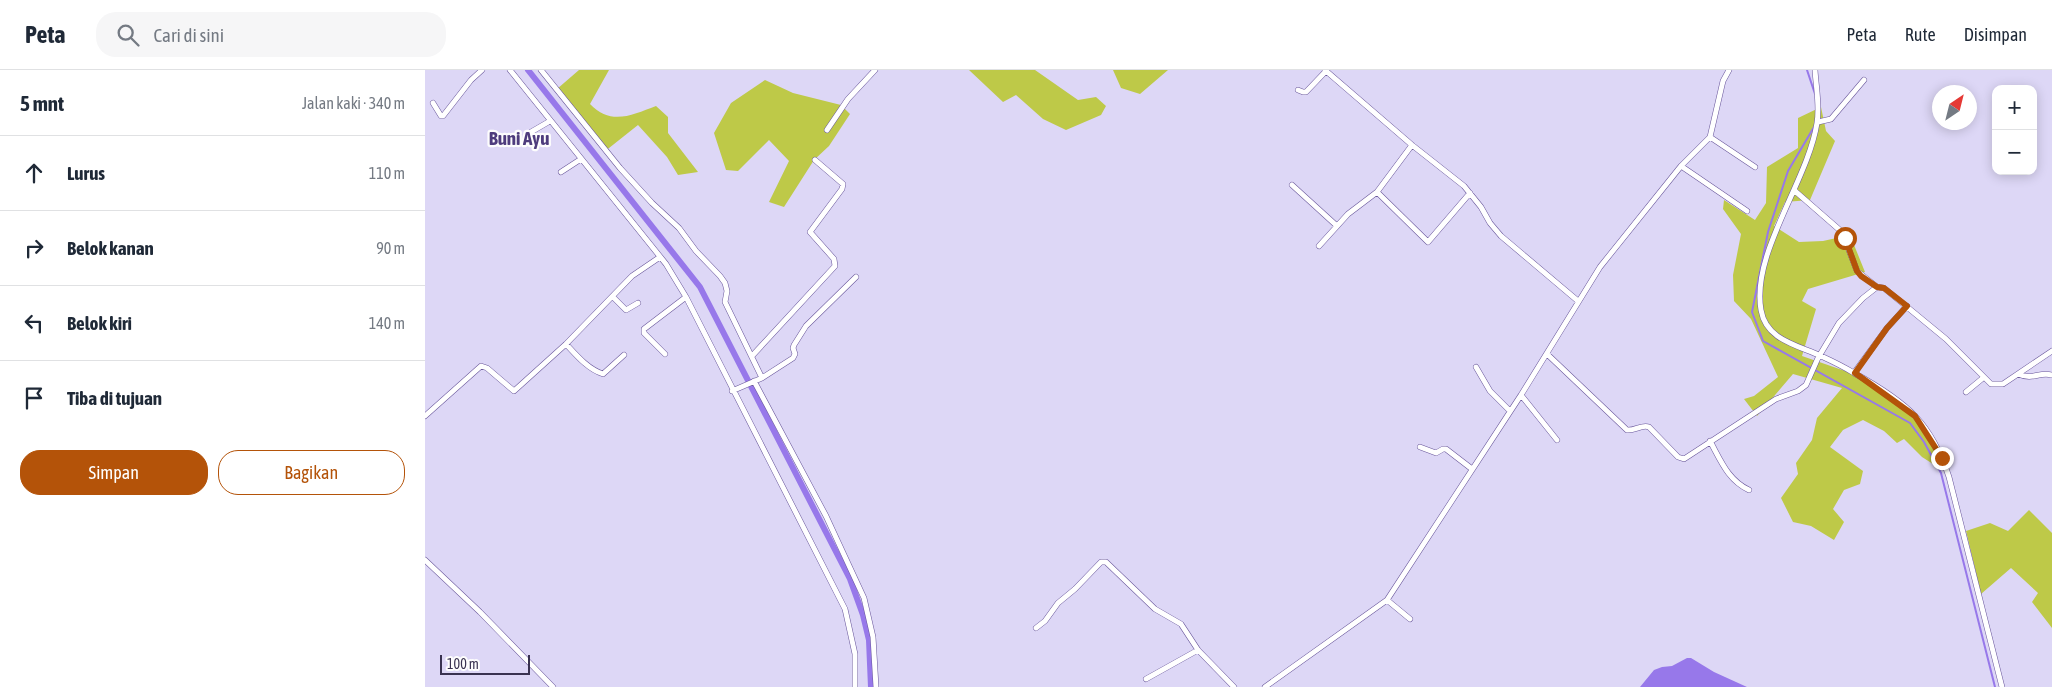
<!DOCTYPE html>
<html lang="id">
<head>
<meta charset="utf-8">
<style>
	body { margin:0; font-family:"Asap Condensed",sans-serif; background:#f6f6f7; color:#1f2937 }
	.controls { position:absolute; right:15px; top:15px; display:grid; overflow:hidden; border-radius:10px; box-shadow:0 2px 12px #0003 }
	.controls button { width:45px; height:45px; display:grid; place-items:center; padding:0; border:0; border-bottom:1px solid #e0e1e3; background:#fff; color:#1f2937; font:25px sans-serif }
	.compass { position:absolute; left:1507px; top:15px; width:45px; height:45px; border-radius:50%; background:#fff; box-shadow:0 2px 12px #0003; rotate:35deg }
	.scale { position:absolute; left:15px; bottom:12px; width:90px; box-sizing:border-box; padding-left:5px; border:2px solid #393250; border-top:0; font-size:14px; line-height:18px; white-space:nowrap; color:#393250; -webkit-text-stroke:4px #fdfdfd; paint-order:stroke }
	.stop { position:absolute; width:15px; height:15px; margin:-11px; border:4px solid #b45309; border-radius:50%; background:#fff }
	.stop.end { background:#b45309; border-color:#fff; box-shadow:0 1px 5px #0008 }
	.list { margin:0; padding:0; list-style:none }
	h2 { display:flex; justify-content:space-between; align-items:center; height:65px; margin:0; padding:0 20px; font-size:21px }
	h2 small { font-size:16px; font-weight:400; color:#747a83 }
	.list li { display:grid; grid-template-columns:32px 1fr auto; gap:15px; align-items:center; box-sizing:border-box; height:75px; padding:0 20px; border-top:1px solid #e0e1e3 }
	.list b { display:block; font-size:19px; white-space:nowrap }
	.list em { font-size:16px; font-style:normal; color:#747a83 }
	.actions { display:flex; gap:10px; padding:15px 20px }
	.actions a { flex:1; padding:11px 0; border:1px solid #b45309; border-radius:20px; text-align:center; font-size:18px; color:#b45309 }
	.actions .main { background:#b45309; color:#fff }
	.icon { flex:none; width:28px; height:28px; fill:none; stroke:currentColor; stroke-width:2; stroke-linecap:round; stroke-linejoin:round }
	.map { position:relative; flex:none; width:1627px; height:617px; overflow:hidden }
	header { display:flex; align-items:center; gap:30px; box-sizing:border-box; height:70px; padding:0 25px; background:#fff; border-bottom:1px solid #e0e1e3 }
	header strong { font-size:24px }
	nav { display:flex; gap:28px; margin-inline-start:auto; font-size:18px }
	.search { width:350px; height:45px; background:#f6f6f7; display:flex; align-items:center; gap:12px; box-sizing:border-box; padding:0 18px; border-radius:20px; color:#747a83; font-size:19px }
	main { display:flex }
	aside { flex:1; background:#fff }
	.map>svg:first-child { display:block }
</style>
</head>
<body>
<header>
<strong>Peta</strong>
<div class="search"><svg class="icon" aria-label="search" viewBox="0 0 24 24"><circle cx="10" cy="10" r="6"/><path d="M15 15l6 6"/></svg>Cari di sini</div>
<nav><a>Peta</a><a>Rute</a><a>Disimpan</a></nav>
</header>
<main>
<aside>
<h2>5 mnt<small>Jalan kaki · 340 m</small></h2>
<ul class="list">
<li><svg class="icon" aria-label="ahead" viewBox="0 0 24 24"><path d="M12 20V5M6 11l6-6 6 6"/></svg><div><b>Lurus</b></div><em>110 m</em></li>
<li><svg class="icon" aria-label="right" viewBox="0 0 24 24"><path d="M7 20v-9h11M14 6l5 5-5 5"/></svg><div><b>Belok kanan</b></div><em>90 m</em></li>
<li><svg class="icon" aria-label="left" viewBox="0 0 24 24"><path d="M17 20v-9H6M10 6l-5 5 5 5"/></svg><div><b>Belok kiri</b></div><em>140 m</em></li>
<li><svg class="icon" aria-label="arrive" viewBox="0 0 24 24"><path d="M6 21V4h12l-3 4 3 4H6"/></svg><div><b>Tiba di tujuan</b></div></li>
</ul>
<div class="actions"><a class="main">Simpan</a><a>Bagikan</a></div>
</aside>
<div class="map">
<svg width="1627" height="617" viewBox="0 0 1627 617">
	<rect width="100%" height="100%" fill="#ddd7f6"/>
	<!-- green -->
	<path fill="#bec948" d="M154,0H184L165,34C186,56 207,45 231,36L243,47V63L273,102L253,105L242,87L213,55L179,82L132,19Z
		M544,0H610L653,30L671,27L681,36L676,45L641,60L618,49L591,25L578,32Z
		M688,0H743L715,24L696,18Z
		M340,10L368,23L416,35L425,44L404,76L389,90L359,137L344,132L364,91L344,70L313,101L301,100L289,63L306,33Z
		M1396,37L1401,61L1410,71L1385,130L1360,132L1349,156L1374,172L1398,171L1425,165L1440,202L1383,219L1377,231L1391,239L1377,286L1446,310L1502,358L1519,384L1508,394L1497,387L1479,369L1472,373L1459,361L1438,350L1418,360L1405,377L1438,401L1435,414L1419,420L1408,439L1419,452L1409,470L1386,456L1368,452L1356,428L1373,404L1371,393L1387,370L1392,348L1417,318L1368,304L1332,346L1319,329L1329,326L1353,307L1326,249L1309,231L1308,205L1316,164L1298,139L1299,130L1330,150L1341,133L1342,97L1373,78V48Z
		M1604,440L1627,463V558L1607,532L1613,523L1586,498L1556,524L1541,461L1565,453L1583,461Z"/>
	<!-- water -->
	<path fill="#9778ea" d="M1262,588H1266L1289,602L1322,617H1215L1229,600L1237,597L1247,596Z"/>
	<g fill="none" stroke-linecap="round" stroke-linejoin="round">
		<!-- stream -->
		<path stroke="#9778ea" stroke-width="2" d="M1382,0L1390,24
			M1389,57L1363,101L1343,162L1327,242L1338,271L1485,353L1499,372L1516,403L1570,617"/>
		<!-- canal -->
		<path stroke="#9778ea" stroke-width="6" d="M103,0L275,217L425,509L438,545L444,570L446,617"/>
		<defs>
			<path id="minor" d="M85,0L241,194L261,227L420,539L430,584V617
				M116,0L195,98L227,133L254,158L271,181L295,206L300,213L302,221L300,232L337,308
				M900,0L987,75L1039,116L1056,137L1065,153L1076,166L1153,231
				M1390,0C1391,17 1395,36 1392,53C1383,111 1326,183 1336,240C1341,270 1372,275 1396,286C1407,291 1419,297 1429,303C1449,314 1476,331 1491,347C1506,363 1517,386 1524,407L1577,617
				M873,20L878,22H881L901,1
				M8,33L16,46H18L46,10L57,0
				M1393,52L1406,49L1439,10
				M402,60L423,29L450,0
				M106,62L125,51
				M1285,67L1330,97
				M1256,96L1322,141
				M136,102L156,89
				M867,115L912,156
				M1370,121L1417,162L1432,201L1452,217
				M952,122L1003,172L1045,123
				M894,176L923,144L952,122L987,75
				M188,227L201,240L213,233
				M141,274L207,206L235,187
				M240,284L219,263V259L261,227
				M1122,284L1202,360C1210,361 1217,354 1224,357L1253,387L1259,389L1351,329L1373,321L1381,315L1393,288L1414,253L1438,228L1452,217L1459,218L1521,269L1566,314H1578L1627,281
				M327,286L410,196L409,189L385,162L417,119L418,114L390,90
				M1051,297L1065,321L1085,341
				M1429,303L1462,258L1482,236
				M1593,304C1609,311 1614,301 1627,305
				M329,311L401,446L439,528L448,567L451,617
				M307,321L337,308L368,288L370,284L368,278L369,275L381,256L431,207
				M1541,322L1558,308
				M1096,325L1132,370
				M0,346L56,296L62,298L89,321L141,274C152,286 163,299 178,304L199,285
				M1285,371C1296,391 1303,410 1324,420
				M995,377L1011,383L1018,379H1021L1047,399
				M0,490L55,542L128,617
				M962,530L985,549
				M611,558L620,551L633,533L650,519L676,492H681L730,539L756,554L773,580L809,617
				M721,609L773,580
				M840,617L962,530L1096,325L1175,197L1256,96L1285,67L1298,11L1304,0"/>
		</defs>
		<!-- minor casing -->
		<use href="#minor" stroke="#69579b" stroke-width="6"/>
		<!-- minor -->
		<use href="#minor" stroke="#fff" stroke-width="5"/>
	</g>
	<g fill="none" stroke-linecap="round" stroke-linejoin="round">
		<!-- route -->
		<path stroke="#b45309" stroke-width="6" d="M1420,168L1432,201L1436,206L1452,217L1459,218L1482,236L1462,258L1430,303L1490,346L1517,388"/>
	</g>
	<g text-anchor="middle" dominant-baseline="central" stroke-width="4.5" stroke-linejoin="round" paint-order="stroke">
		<!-- quarter labels -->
		<g font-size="19" font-weight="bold" fill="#4e3c7d" stroke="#fdfdfd">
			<text x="94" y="68">Buni Ayu</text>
		</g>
	</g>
</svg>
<div class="controls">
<button>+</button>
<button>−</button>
</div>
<svg class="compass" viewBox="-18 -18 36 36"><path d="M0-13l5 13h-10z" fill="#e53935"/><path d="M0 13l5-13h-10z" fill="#747a83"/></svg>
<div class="scale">100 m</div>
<div class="stop" style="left:1420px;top:168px"></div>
<div class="stop end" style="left:1517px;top:388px"></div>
</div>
</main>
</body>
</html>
